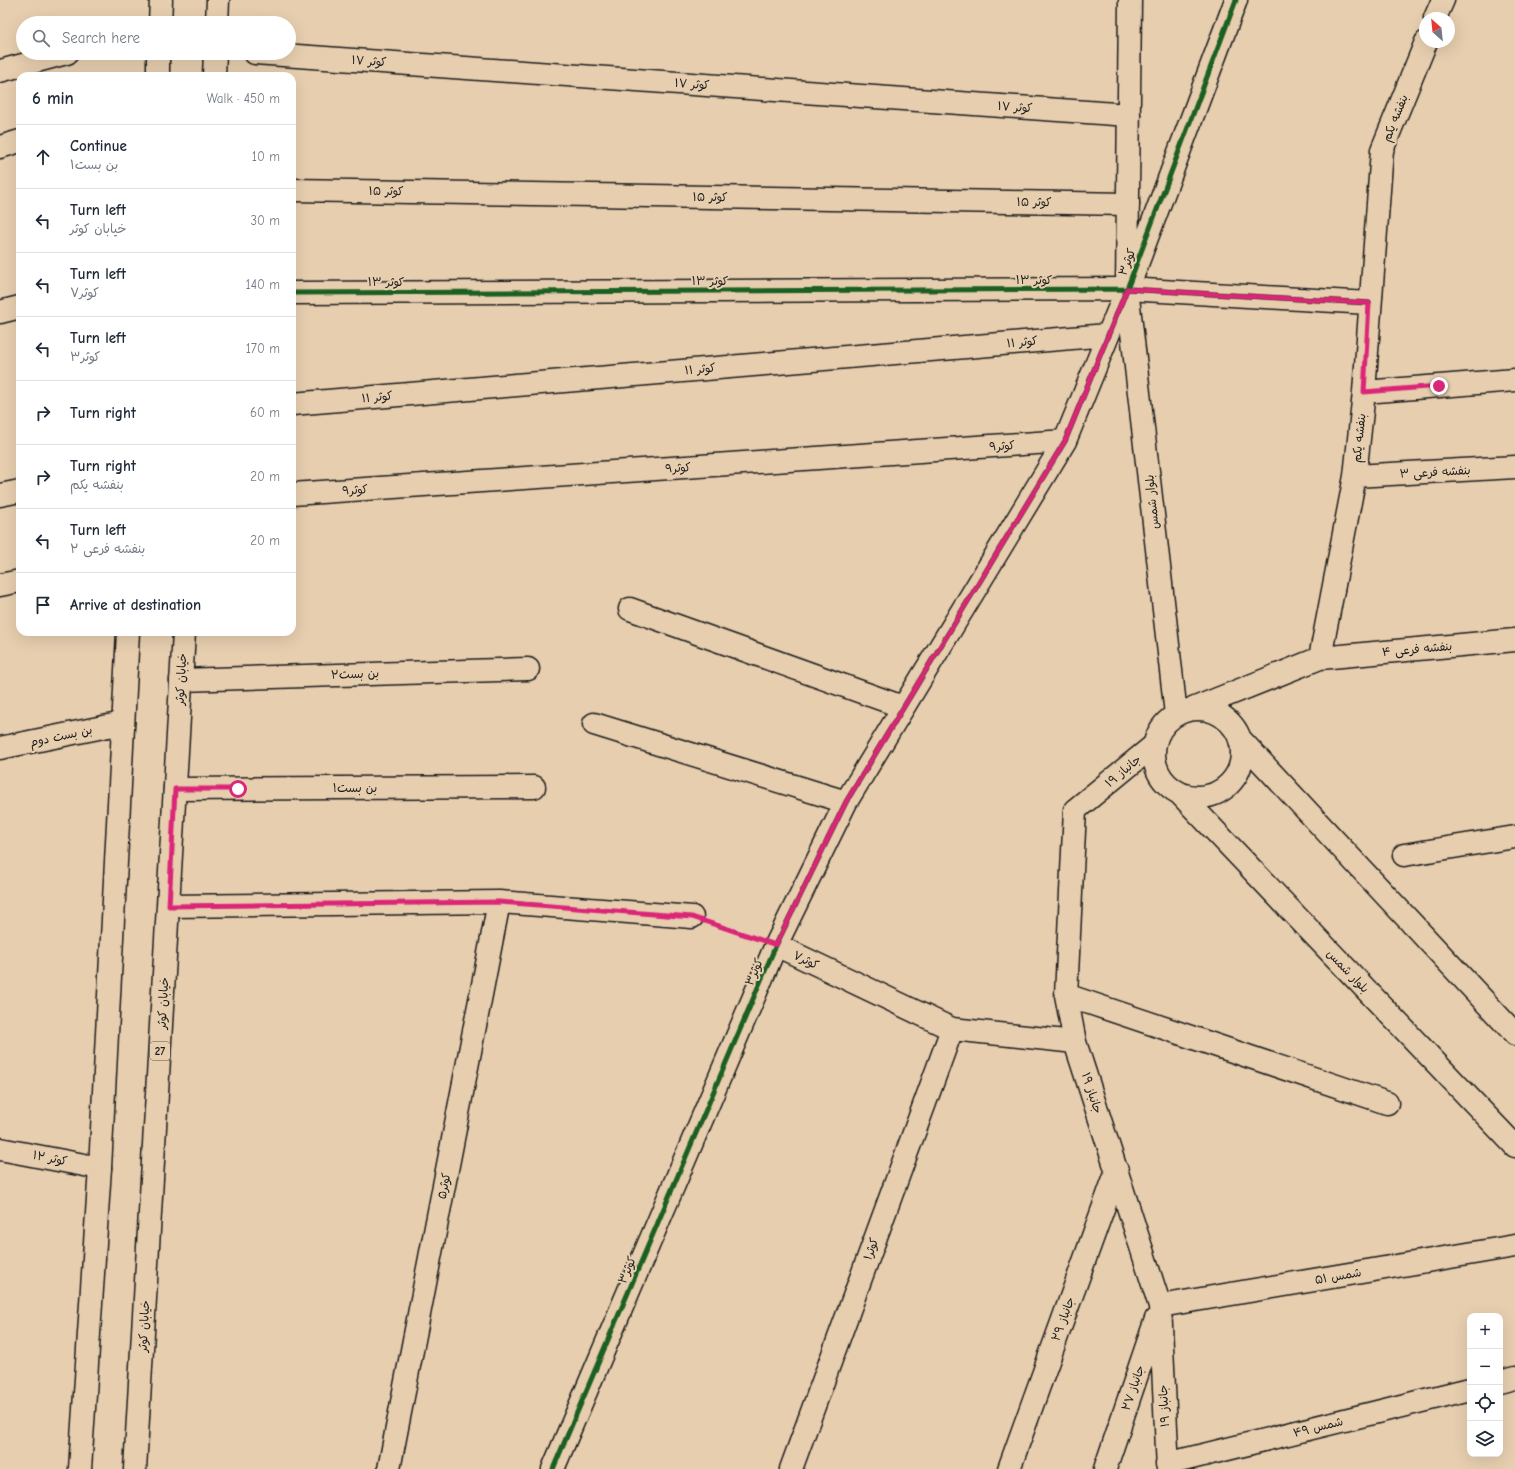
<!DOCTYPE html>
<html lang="en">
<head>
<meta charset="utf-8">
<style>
	body { margin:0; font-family:"Comic Neue","Playpen Sans Arabic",sans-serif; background:#f2f2f3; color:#1f2937 }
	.controls { position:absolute; right:12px; bottom:12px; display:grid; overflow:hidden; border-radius:8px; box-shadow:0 4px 16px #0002 }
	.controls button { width:36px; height:36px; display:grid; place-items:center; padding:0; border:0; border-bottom:1px solid #e0e1e3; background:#fff; color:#1f2937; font:20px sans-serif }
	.compass { position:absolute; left:1419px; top:12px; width:36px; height:36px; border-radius:50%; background:#fff; box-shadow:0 4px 16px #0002; rotate:333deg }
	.stop { position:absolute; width:12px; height:12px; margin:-9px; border:3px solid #db2777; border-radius:50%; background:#fff }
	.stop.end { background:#db2777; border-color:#fff; box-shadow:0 1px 4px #0008 }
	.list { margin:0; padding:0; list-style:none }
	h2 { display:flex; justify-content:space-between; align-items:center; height:52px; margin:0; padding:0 16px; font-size:17px }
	h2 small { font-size:13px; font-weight:400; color:#747a83 }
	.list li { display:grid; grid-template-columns:26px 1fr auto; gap:12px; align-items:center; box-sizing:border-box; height:64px; padding:0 16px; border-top:1px solid #e0e1e3 }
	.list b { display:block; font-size:15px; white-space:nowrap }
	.list p { margin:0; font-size:13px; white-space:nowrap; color:#747a83 }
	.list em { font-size:13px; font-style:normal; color:#747a83 }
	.icon { flex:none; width:22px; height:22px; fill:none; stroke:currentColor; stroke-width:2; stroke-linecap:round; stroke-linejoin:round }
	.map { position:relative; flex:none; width:1515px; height:1469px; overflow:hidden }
	.search { position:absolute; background:#fff; box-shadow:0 4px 16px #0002; left:16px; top:16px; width:280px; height:44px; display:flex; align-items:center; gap:10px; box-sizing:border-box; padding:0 14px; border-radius:22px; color:#747a83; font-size:15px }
	.panel { position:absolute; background:#fff; box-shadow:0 4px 16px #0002; left:16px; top:72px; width:280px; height:564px; border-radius:12px }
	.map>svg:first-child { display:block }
</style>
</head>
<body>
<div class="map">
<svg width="1515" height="1469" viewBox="0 0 1515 1469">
	<rect width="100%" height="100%" fill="#e7ceaf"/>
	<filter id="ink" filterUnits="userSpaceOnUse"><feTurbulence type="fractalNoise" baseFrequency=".025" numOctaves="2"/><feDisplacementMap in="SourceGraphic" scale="8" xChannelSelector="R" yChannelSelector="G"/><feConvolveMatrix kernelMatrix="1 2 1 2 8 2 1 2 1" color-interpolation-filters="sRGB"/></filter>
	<g filter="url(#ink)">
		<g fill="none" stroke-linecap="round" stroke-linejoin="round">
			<defs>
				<path id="minor" d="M1435,18L1443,0
					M255,53L1129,115
					M0,71L67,53
					M0,147L20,141
					M292,190L1128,204
					M292,293L1127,289L1369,303
					M0,312L20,307
					M1364,392L1515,380
					M292,404L1107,335
					M1355,476L1515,467
					M292,494L1065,441
					M0,495L20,491
					M0,585L20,581
					M630,609L903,707
					M1320,658L1515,640
					M181,680L528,669
					M1195,708L1320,658L1355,476L1364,392L1382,150L1426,42
					M594,724L846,802
					M1153,746L1075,810L1066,995L1075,1042L1160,1306L1168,1469
					M0,748L123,723
					M175,789L534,787
					M1404,855L1515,837
					M169,906L499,902L692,917
					M776,945L952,1029L1075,1042
					M1066,995L1387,1103
					M0,1149L100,1168
					M1160,1306L1515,1246
					M1500,1382L1515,1378
					M1167,1464L1470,1389
					M389,1469L499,902
					M553,1469L776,945L846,802L1065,441L1127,289
					M791,1469L952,1029
					M1009,1469L1117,1170
					M1105,1469L1156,1319"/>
				<path id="tertiary" d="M1130,0L1127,289L1176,714
					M1133,275L1236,0
					M1154 753a44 44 0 1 1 88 0a44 44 0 1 1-88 0Z
					M1241,740L1515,1034
					M1181,795L1515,1146"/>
				<path id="primary" d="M160,23L161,0
					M217,23L218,0
					M158,76V53
					M214,76L215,53
					M80,1469L100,1168L128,632
					M135,1469L184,632"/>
			</defs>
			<!-- minor casing -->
			<use href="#minor" stroke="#1c1c1c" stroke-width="25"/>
			<!-- tertiary casing -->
			<use href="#tertiary" stroke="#1c1c1c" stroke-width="25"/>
			<!-- primary casing -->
			<use href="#primary" stroke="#1c1c1c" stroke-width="25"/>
			<!-- path -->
			<path stroke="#1c1c1c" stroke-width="2.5" stroke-dasharray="3 3" stroke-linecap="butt" d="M717,925L752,937"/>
			<!-- minor -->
			<use href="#minor" stroke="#e7ceaf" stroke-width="22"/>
			<!-- tertiary -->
			<use href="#tertiary" stroke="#e7ceaf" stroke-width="22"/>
			<!-- primary -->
			<use href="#primary" stroke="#e7ceaf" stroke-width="22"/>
			<defs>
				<path id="cycleway" d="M292,293L1127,289L1369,303
					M553,1469L776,945L846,802L1065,441L1127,289L1236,0"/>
			</defs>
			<!-- cycleway casing -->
			<use href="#cycleway" stroke="#e7ceaf" stroke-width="8"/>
			<!-- cycleway -->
			<use href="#cycleway" stroke="#1b5e20" stroke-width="5"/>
		</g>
	</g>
	<g fill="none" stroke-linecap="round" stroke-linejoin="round" filter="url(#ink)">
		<!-- route -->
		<path stroke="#db2777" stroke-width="5" d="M238,789H175L169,906L499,902L692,917L776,945L846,802L1065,441L1127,289L1369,303L1364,392L1439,386"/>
	</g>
	<g text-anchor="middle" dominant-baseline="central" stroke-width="4" stroke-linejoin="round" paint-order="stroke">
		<!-- shield labels -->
		<rect fill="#e7ceaf" stroke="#595148" stroke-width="1" x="150" y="1042" width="20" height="18" rx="3"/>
		<g font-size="11" font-weight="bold" fill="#1c1c1c">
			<text x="160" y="1051">27</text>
		</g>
		<!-- street labels -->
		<g font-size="12" fill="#1c1c1c" stroke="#e7ceaf">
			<text transform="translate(369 61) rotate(4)">کوثر ۱۷</text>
			<text transform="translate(692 84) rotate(4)">کوثر ۱۷</text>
			<text transform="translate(1015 107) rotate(4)">کوثر ۱۷</text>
			<text transform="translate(1395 118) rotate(-68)">بنفشه یکم</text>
			<text transform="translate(386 191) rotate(1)">کوثر ۱۵</text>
			<text transform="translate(710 197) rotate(1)">کوثر ۱۵</text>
			<text transform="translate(1034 202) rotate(1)">کوثر ۱۵</text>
			<text transform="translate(1127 262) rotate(-69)">کوثر۳</text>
			<text x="1034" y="280">کوثر ۱۳</text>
			<text x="710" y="281">کوثر ۱۳</text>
			<text x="386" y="282">کوثر ۱۳</text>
			<text transform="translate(1022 342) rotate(-5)">کوثر ۱۱</text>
			<text transform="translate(700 369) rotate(-5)">کوثر ۱۱</text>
			<text transform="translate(377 397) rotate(-5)">کوثر ۱۱</text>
			<text transform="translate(1359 438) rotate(-84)">بنفشه یکم</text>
			<text transform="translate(1002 446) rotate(-4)">کوثر۹</text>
			<text transform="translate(678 468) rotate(-4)">کوثر۹</text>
			<text transform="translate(1435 472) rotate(-3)">بنفشه فرعی ۳</text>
			<text transform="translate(355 490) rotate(-4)">کوثر۹</text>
			<text transform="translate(1152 502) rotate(-96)">بلوار شمس</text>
			<text transform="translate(1417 649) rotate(-5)">بنفشه فرعی ۴</text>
			<text transform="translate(355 674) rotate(-2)">بن بست۲</text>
			<text transform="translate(181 679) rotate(-87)">خیابان کوثر</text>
			<text transform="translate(61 736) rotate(-12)">بن بست دوم</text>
			<text transform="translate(1123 771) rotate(-40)">جانباز ۱۹</text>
			<text x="355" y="788">بن بست۱</text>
			<text transform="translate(806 960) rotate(26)">کوثر۷</text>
			<text transform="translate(1348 971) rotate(46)">بلوار شمس</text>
			<text transform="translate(754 972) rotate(-67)">کوثر۳</text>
			<text transform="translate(163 1003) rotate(-87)">خیابان کوثر</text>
			<text transform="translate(1092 1093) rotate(72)">جانباز ۱۹</text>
			<text transform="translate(50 1158) rotate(11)">کوثر ۱۲</text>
			<text transform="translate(444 1186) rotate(-79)">کوثر۵</text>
			<text transform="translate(871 1249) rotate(-70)">کوثر۱</text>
			<text transform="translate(627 1270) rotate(-67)">کوثر۳</text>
			<text transform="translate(1338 1276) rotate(-10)">شمس ۵۱</text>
			<text transform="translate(1063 1319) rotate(-70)">جانباز ۲۹</text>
			<text transform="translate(144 1326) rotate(-87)">خیابان کوثر</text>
			<text transform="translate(1133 1388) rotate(-71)">جانباز ۲۷</text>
			<text transform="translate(1164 1406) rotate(-93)">جانباز ۱۹</text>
			<text transform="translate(1318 1427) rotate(-14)">شمس ۴۹</text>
		</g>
	</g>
</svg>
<div class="controls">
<button>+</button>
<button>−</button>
<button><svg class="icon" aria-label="locate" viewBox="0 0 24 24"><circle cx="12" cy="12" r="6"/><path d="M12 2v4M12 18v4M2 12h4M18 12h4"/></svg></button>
<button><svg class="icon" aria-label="layers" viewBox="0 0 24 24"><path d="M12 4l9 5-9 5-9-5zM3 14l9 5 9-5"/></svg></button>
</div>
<svg class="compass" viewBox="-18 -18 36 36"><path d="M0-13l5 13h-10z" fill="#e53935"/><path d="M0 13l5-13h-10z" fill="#747a83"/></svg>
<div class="stop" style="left:238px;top:789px"></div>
<div class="stop end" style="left:1439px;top:386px"></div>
<div class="search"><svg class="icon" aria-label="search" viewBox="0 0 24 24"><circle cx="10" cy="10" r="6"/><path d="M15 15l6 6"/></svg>Search here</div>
<section class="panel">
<h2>6 min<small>Walk · 450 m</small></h2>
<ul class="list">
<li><svg class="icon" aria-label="ahead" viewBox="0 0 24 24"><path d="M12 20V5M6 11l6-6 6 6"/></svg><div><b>Continue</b><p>بن بست۱</p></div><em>10 m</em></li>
<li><svg class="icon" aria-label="left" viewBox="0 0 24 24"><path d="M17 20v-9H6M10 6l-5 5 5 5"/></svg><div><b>Turn left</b><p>خیابان کوثر</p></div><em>30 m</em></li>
<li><svg class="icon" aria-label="left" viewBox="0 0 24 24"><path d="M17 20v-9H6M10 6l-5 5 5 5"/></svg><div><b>Turn left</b><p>کوثر۷</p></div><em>140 m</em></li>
<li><svg class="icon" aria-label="left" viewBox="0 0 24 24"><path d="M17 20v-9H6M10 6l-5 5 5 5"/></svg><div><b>Turn left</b><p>کوثر۳</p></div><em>170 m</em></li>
<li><svg class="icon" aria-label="right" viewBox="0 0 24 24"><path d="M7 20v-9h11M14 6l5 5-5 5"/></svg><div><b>Turn right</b></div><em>60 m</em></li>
<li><svg class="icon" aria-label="right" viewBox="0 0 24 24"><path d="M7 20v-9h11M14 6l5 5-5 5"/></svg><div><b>Turn right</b><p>بنفشه یکم</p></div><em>20 m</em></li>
<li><svg class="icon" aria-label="left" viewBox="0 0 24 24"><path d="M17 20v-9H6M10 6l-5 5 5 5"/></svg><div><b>Turn left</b><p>بنفشه فرعی ۲</p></div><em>20 m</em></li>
<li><svg class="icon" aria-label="arrive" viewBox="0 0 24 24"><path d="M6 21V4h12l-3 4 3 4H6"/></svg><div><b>Arrive at destination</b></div></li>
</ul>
</section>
</div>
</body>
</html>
